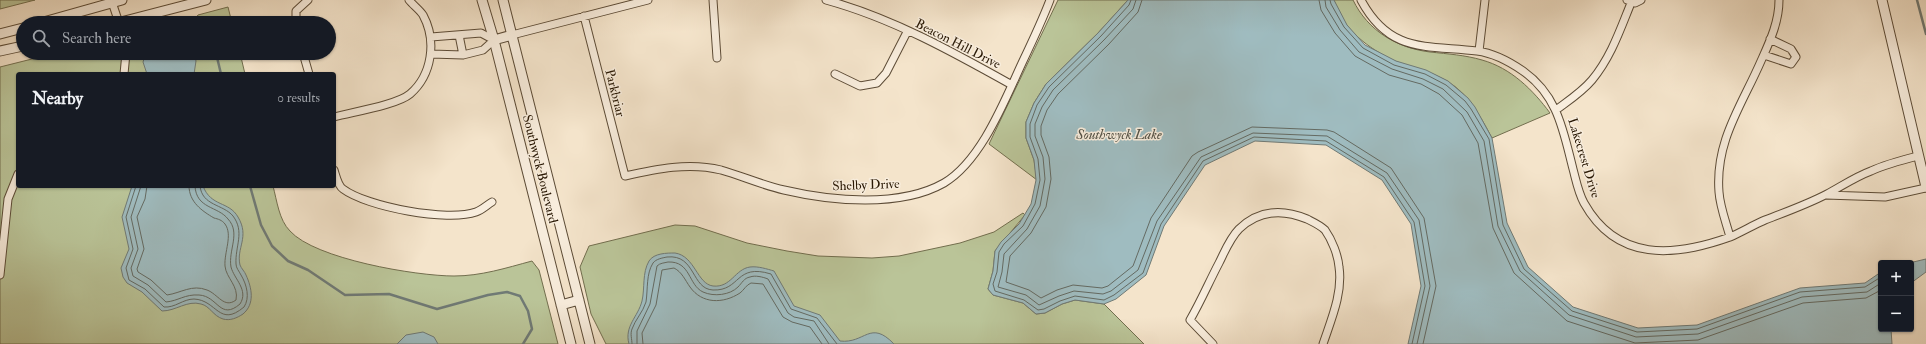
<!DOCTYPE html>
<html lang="en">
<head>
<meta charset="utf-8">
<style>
	body { margin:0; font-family:"IM FELL Double Pica",serif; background:#20242c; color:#f1f3f6 }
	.controls { position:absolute; right:12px; bottom:12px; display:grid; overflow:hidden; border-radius:4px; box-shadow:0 1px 3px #0004 }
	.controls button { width:36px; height:36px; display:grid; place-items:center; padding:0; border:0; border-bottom:1px solid #363941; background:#171b24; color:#f1f3f6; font:20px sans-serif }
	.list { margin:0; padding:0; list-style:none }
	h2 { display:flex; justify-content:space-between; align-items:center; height:52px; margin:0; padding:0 16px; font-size:17px }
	h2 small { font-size:13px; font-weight:400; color:#9ea1a6 }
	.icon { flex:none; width:22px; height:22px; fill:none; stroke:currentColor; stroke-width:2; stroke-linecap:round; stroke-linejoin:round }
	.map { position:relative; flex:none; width:1926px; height:344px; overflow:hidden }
	.search { position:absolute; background:#171b24; box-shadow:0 1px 3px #0004; left:16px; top:16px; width:320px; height:44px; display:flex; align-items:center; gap:10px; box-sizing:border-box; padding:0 14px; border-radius:22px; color:#9ea1a6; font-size:15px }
	.panel { position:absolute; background:#171b24; box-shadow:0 1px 3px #0004; left:16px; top:72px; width:320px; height:116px; border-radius:4px }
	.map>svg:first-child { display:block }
</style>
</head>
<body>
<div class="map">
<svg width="1926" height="344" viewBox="0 0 1926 344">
	<rect width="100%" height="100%" fill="#f4e4cb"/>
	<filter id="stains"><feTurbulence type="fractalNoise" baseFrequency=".005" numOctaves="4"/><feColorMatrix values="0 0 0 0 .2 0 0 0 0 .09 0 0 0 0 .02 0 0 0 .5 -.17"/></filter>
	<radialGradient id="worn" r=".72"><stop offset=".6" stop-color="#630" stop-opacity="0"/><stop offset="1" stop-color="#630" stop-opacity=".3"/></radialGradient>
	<!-- green -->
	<path fill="#bac498" stroke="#726e4e" d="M0,0H35L0,9Z
		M1058,0H1128L1098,33L1046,84L1034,103L1026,122V138L1034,160L1037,180L989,144Z
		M1334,0H1353C1368,31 1397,48 1430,52C1448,54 1465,55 1482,60C1511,68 1533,90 1550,113L1492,138C1480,116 1469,94 1447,81C1430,71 1413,68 1395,61C1369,49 1342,29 1334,0Z
		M228,7L232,23H181L194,20L198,15Z
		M56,53H240L245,74H18V186H273C277,201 279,220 290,231C315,259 416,276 454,276C481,276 506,268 532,261L539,270L558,344H0V67Z
		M1023,213L1025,215L995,251L993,271L988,289L993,295L1023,303L1036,314L1045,313L1062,304L1075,300L1104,304L1144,344H606L591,314L580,267L589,246L675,225L695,226L747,243L787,251L818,256L872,258L899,256L960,243L994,232Z"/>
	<!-- water -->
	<path fill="#9fbcc0" stroke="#707a75" d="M1128,0H1334L1347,25L1365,45L1396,61L1426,70L1448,81L1468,98L1475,107L1492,138L1507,223L1528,267L1573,307L1638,328L1697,325L1800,288L1865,283L1881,272V329H1891L1892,344H1408L1421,286L1411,224L1382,180L1326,145L1255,141L1205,165L1164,226L1146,275L1116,299L1104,304L1075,300L1062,304L1045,313L1036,314L1023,303L993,295L988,289L993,271L995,251L1001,242L1019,224L1031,204L1036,180L1034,160L1026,138V122L1034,103L1046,84L1098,33Z
		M146,53H194L196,61L194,74H147L143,62Z
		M132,186H203C211,207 229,201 238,217C250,237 236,248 240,265C241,268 245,272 246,275C252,288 255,304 243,314C237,318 230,321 223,319C213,316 210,306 201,304C187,300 176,311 162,311L142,292L127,283L123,277L121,268L129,249L122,217Z
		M675,253C695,256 697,284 713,286C731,288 735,269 750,267C758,266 767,269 774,271L794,306L820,315L840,341C865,344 870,319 894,344H629C624,326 638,317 642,301C645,288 642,273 649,261C654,253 667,253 675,253Z
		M1926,259V272L1911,283V263H1909Z
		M423,332L434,337L438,344H397L406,335Z"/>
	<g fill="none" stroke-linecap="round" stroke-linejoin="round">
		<!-- shore -->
		<path stroke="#646a62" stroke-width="1" d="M1131,0L1129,5L1101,36L1049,87L1037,105L1030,124V137L1038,159L1040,180L1035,204L1023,226L1004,244L999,252L997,272L993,284L995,291L1024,300L1038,310L1044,309L1060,301L1075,296L1104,300L1114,295L1143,273L1161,224L1203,161L1254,137L1326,141L1384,177L1414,222L1425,286L1412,344
			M1136,0L1133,9L1104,40L1053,90L1042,107L1035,124V136L1043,157L1045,179L1040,206L1027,229L1004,254L1002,272L998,287L1026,295L1039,305L1059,296L1074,291L1103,294L1111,291L1138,270L1157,221L1201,157L1253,133L1327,136L1387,173L1419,220L1430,286L1417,344
			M1142,0L1138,12L1109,44L1058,94L1047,110L1041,126V135L1049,157L1051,179L1046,207L1031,233L1010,256L1006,282L1029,290L1041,298L1057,290L1073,285L1102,288L1108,286L1133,266L1151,218L1192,156L1198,152L1252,127L1327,130L1334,132L1391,168L1424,218L1436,286L1423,344
			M1319,0L1321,10L1335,33L1355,56L1389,75L1421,84L1439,94L1462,115L1478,143L1493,228L1514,273L1567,321L1635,343L1698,340L1803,303L1866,298L1881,290
			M1325,0L1326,7L1340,30L1359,52L1392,69L1423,79L1443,89L1467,112L1484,141L1498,226L1520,271L1569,315L1636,337L1698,334L1802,297L1867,292L1881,283
			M1330,0L1331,4L1344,27L1363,48L1394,65L1425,74L1446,85L1465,101L1471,109L1489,139L1503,225L1524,269L1572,311L1637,332L1697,329L1800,292L1865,287L1881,277
			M136,186L126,217L133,249L126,268L129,280L145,289L164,307C175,308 183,299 194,299C217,300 219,328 244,307C250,298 247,285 241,275C239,271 236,268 236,264C235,246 245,232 233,216C223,204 202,206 200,186
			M141,186L131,217L138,249L131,268L133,276L148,285L166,302C178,301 185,294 199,295C218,296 220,321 240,304C249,290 234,279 231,267C228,250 241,233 228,219C218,206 196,209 195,186
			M147,186L145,199L137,217L144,249L137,269L138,272L151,280L167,295C181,293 192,284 207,290C218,294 224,309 236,300C239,286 226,278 225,266C224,252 233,235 225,224C222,220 218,219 214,218C202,211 189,202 189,186
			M632,344C632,339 630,334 632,329C635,320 643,312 646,302C648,289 646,274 653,263C656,259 662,258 667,257C696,254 691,289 713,290C741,291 735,263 771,274L791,309L817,318L837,344
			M637,344V331L650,304L657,266C660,263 664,263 668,262C691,261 688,285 703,292C714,297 730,295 738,287C742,283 744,278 750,277C755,275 763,277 768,279L788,313L794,317L814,321L829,344
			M643,344L642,333L656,305L662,270L674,268C682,272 685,280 690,287C702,304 723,304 740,293C744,290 746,285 751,283L763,284L783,317L792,322L810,327L822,344"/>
		<!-- stream -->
		<path stroke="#707a75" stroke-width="2.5" d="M1917,0L1926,34
			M216,53L221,74
			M250,186L261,225L272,246L288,261L308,270L345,295L389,294L437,309L488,295L507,292L520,296L528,311L532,329L523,344"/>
		<defs>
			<path id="minor" d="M713,0L717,58
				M826,0C892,18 953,52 1012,85
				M1361,0C1390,54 1427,45 1477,51C1493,53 1510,62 1523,71C1558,96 1563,130 1573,169C1576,180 1578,192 1584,203C1617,262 1674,257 1730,237C1742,232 1753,225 1765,220C1786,212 1808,204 1827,194C1842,186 1855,177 1871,171C1886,164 1902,160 1918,156
				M1627,0L1635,3L1641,0
				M112,2L119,23
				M584,16L625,176C656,169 689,162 721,170C742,176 762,185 784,190C831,201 900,208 944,183C981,161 1004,102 1022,63C1032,42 1042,21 1050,0
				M296,23V11L308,0
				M459,35L463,55
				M512,35L648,0
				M1479,51L1485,0
				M303,53L309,74
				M431,54L463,55L483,50L494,40L481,33L431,37
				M1764,55L1791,64L1796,57L1791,49L1770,39
				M124,74L126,53
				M835,74L860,86L877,83L886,73L907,32
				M1556,110C1568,101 1582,92 1592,80C1611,57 1620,30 1631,3
				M334,117C352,112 397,105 410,94C432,75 437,41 423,15C420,10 413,5 409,0
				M334,170C336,176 338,186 343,189C367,207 448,222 476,212C482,210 487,205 492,202
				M1826,195L1885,197L1926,188
				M1730,237C1726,222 1720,207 1719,192C1715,141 1742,105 1761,61C1770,41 1779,22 1779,0
				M0,275L8,199L18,174
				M1213,344L1190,320C1201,301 1209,282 1219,263C1225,251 1230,238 1239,229C1259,210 1283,209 1307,219C1313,222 1320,225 1325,230C1332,240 1338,255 1339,267C1343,293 1331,320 1323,344"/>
			<path id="tertiary" d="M482,0L494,40L571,344
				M503,0L590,344
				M1882,0L1926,187
				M40,23L122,0
				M117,23L206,0
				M0,34L23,28
				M494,40L512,35
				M0,51L23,46
				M561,305L579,300"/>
		</defs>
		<!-- minor casing -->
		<use href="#minor" stroke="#5c4b36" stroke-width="9"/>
		<!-- tertiary casing -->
		<use href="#tertiary" stroke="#5c4b36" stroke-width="11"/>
		<!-- minor -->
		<use href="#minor" stroke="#f8eddd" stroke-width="7"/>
		<!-- tertiary -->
		<use href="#tertiary" stroke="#f8eddd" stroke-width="9"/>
	</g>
	<g text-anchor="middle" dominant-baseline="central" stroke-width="3" stroke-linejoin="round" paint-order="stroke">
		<!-- street labels -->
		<g font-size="13" fill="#291804" stroke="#f8eddd">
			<text transform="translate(958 44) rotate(27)">Beacon Hill Drive</text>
			<text transform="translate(615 93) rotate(76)">Parkbriar</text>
			<text transform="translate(1584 158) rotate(73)">Lakecrest Drive</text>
			<text transform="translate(540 169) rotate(76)">Southwyck Boulevard</text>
			<text transform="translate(866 185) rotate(-2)">Shelby Drive</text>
		</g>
		<!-- water labels -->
		<g font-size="14" font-style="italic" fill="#525146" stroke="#f8eddd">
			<text x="1119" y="134">Southwyck Lake</text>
		</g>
	</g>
	<rect width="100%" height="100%" filter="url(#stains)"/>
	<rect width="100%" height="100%" fill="url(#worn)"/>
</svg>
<div class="controls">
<button>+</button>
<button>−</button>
</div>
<div class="search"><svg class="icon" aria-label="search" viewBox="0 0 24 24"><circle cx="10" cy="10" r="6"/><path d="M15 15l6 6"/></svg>Search here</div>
<section class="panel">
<h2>Nearby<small>0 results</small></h2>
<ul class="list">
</ul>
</section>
</div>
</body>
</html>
